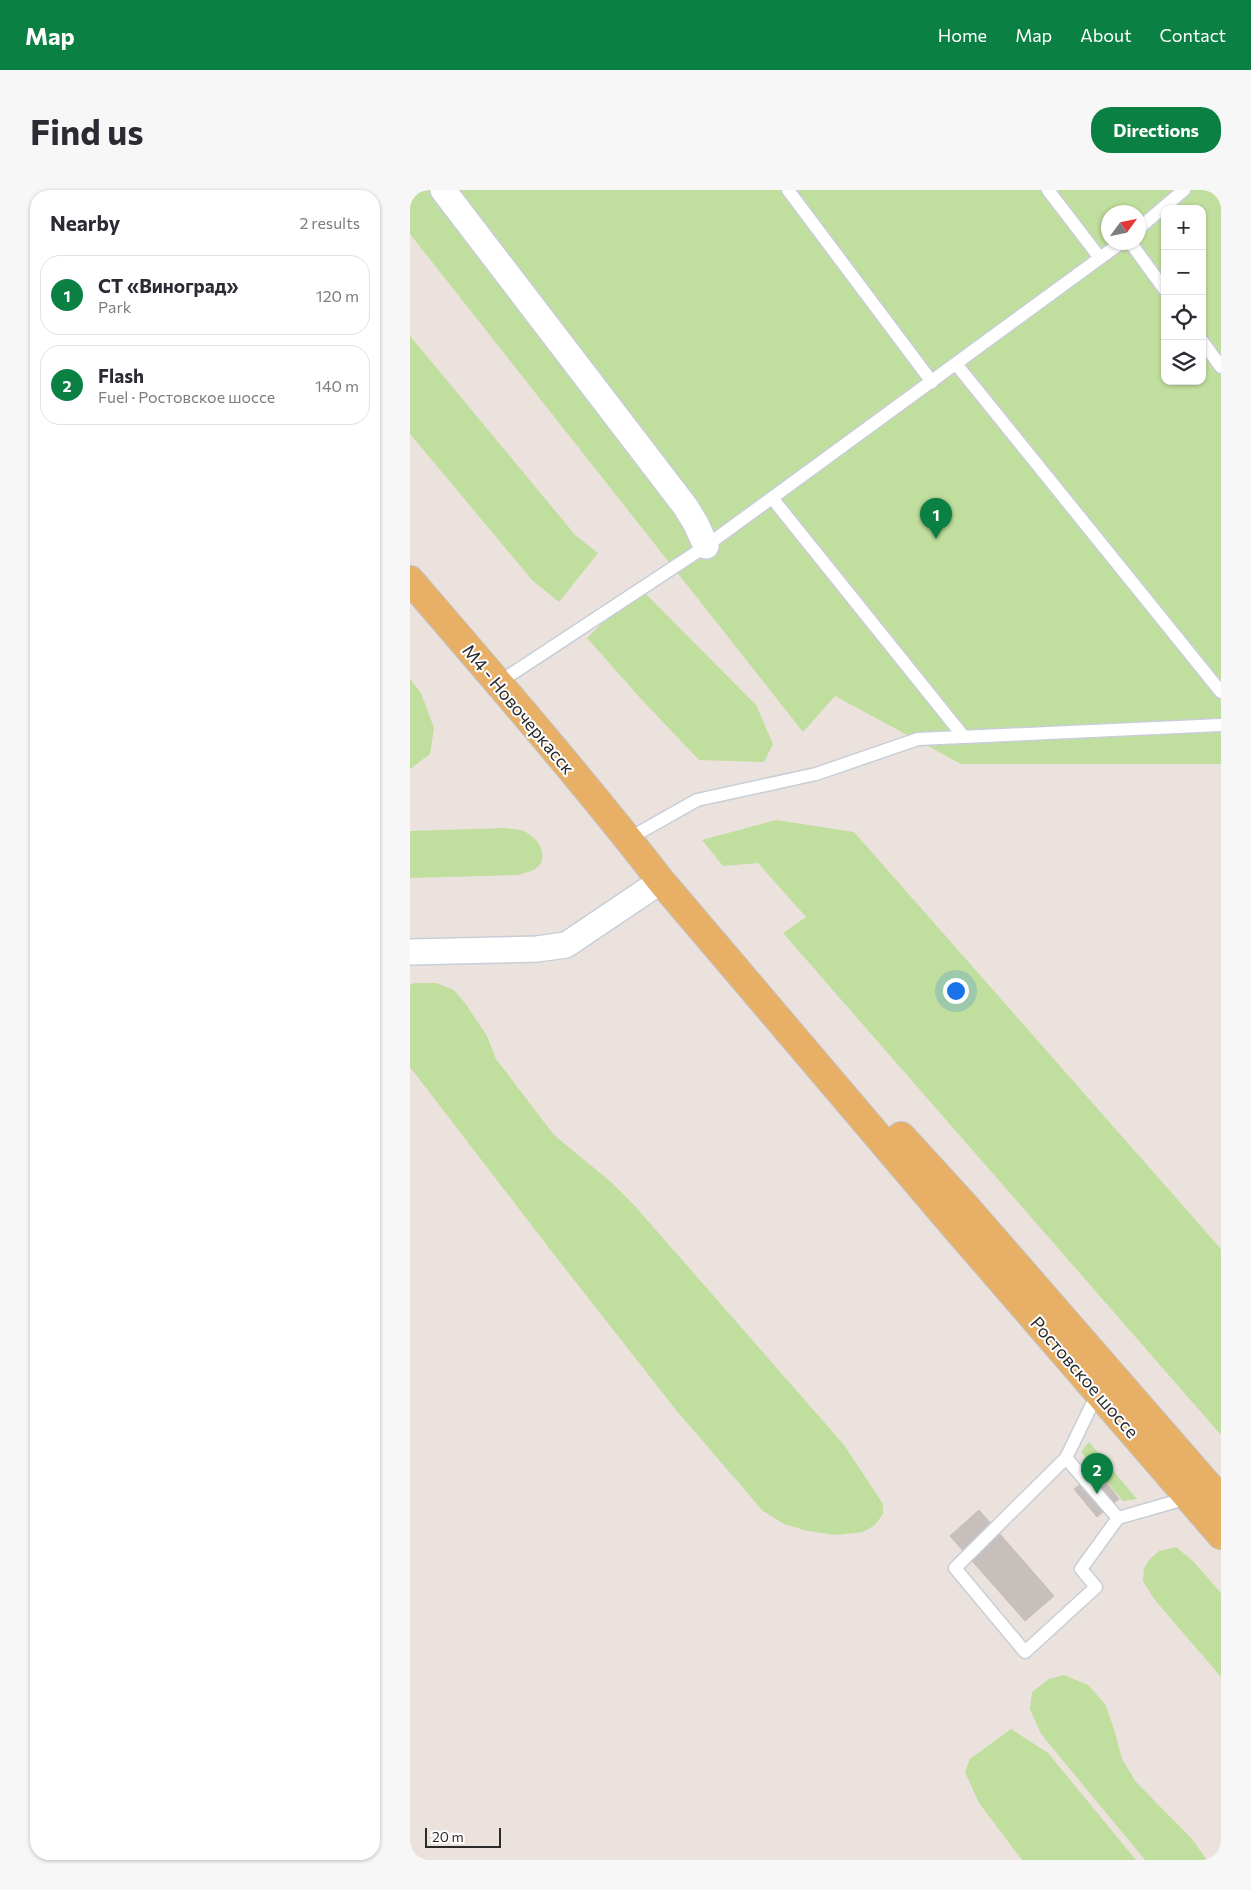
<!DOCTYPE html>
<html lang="en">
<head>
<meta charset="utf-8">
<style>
	body { margin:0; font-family:Commissioner,sans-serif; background:#f7f7f7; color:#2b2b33 }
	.controls { position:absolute; right:15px; top:15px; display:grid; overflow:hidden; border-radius:10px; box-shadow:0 1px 4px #0004 }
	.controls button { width:45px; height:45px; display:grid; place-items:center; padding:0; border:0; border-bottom:1px solid #e1e1e2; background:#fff; color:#2b2b33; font:25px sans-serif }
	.compass { position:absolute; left:691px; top:15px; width:45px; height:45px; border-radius:50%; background:#fff; box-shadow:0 1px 4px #0004; rotate:57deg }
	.scale { position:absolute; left:15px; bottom:12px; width:76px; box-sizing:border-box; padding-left:5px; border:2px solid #2a2a2a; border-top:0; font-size:14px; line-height:18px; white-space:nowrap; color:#2a2a2a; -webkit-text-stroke:4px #fff; paint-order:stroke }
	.you { position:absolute; left:545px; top:800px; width:18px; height:18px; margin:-12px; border:4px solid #fff; border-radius:50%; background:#1a73e8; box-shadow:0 0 0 8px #1a73e833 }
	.badge { display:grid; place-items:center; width:32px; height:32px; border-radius:50%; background:#0b8043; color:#fff; font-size:16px; font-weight:700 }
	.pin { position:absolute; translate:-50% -41px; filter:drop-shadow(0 1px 2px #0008) }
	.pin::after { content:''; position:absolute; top:26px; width:18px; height:15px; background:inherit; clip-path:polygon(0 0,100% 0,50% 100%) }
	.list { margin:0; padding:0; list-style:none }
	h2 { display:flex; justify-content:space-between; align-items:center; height:65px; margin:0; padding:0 20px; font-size:21px }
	h2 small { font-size:16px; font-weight:400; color:#7c7c81 }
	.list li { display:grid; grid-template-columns:32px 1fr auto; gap:15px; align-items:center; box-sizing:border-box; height:80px; margin:0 10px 10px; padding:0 10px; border:1px solid #e1e1e2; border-radius:20px }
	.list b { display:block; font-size:19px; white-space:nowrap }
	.list p { margin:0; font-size:16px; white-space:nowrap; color:#7c7c81 }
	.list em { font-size:16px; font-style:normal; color:#7c7c81 }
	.icon { flex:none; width:28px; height:28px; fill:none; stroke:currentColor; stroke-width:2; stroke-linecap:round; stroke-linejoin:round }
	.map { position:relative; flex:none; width:811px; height:1670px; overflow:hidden; border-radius:20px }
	header { display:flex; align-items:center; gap:30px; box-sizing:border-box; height:70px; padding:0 25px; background:#0b8043; color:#fff }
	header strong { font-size:24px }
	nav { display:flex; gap:28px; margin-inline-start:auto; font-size:18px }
	.intro { display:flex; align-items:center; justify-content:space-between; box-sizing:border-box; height:120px; padding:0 30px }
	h1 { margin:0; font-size:35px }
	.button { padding:12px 22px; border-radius:20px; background:#0b8043; color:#fff; font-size:18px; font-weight:700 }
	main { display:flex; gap:30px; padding:0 30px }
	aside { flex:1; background:#fff; border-radius:20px; box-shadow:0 1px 4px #0004 }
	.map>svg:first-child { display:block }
</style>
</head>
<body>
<header>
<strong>Map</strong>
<nav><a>Home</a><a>Map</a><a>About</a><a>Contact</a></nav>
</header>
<div class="intro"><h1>Find us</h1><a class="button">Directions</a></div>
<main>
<aside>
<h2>Nearby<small>2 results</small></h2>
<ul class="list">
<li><span class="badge">1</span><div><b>СТ «Виноград»</b><p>Park</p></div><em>120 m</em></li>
<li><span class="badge">2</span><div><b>Flash</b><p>Fuel · Ростовское шоссе</p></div><em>140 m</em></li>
</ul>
</aside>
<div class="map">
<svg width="811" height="1670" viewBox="0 0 811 1670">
	<rect width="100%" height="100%" fill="#ebe2dd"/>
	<!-- green -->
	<path fill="#c0de9d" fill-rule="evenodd" d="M0,0H811V574H551L425,506L393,542L0,44ZM755,19H792V191H755ZM698,22H728V52H698Z
		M0,146L166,346L188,363L149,412L122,390L0,244Z
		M229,397L346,515L363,554L354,572L289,570L232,510L177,448Z
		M0,489L11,503L24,538L20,564L0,579Z
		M366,630L444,642L811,1059V1245L373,743L396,727L348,673L313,676L292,650Z
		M95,638C100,639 106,639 111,640C127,645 143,668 124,680C119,682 113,683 108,685L0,688V641Z
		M5,793H26L44,800L55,813L77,846L86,869L144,945L202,993L224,1015L434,1255L473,1314V1324L465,1335L453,1342L426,1345L398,1341L374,1334L353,1321L266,1220L139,1058L0,877V795Z
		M679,1252L727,1309L713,1311L671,1262Z
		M766,1357L783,1371L811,1403V1487L744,1409L733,1391L734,1378L739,1370L749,1361Z
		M654,1485L678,1495L695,1514L704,1539L712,1569L726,1592L782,1649L797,1670H735L631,1544L620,1519L622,1502L639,1489Z
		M601,1539L638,1563L726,1670H612L569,1613L555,1582L560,1569Z"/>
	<!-- building -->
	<path fill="#c6bfbc" stroke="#c6beb7" d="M687,1281L709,1309L687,1327L664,1299Z
		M569,1320L644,1406L615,1431L540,1346Z"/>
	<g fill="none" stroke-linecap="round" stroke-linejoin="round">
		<defs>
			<path id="service" d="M378,0L522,192
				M638,0L690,68
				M728,39L774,0
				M720,52L755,100
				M792,151L811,177
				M546,174L811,502
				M362,308L554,547
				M88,493L296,356L712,52
				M218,649L287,610L406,584L508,549L811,535
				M688,1202L656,1268L708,1328L778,1308
				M656,1268L545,1378L615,1462L686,1397L671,1379L708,1328"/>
			<path id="minor" d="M33,0L275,316L286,334L296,356
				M0,762L127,759L156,755L251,691"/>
			<path id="primary" d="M0,390C85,489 171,588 251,691L539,1030L811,1345
				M491,946L556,1017L811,1310"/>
		</defs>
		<!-- service casing -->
		<use href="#service" stroke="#c8ced7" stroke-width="15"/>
		<!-- minor casing -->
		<use href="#minor" stroke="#c8ced7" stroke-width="28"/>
		<!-- primary casing -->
		<use href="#primary" stroke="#c3c3c3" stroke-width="30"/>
		<!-- service -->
		<use href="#service" stroke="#fff" stroke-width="12"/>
		<!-- minor -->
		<use href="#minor" stroke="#fff" stroke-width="25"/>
		<!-- primary -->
		<use href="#primary" stroke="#e7b066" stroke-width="28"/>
	</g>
	<g text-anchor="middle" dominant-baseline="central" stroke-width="4" stroke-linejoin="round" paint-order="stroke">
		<!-- street labels -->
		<g font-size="18" fill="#2a2a2a" stroke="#fff">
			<text transform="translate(109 519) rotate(50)">М4 - Новочеркасск</text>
			<text transform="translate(675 1187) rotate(49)">Ростовское шоссе</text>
		</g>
	</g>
</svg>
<div class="controls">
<button>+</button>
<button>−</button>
<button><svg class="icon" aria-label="locate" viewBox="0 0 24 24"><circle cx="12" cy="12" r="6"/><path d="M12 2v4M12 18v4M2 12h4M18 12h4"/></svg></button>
<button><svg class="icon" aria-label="layers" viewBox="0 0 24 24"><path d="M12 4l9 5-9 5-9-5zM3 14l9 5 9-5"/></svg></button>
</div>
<svg class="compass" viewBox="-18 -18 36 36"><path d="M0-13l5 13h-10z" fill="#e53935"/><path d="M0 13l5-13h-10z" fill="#7c7c81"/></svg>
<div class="scale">20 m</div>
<div class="you"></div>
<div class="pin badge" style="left:526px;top:349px">1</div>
<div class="pin badge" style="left:687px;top:1304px">2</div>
</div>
</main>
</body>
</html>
